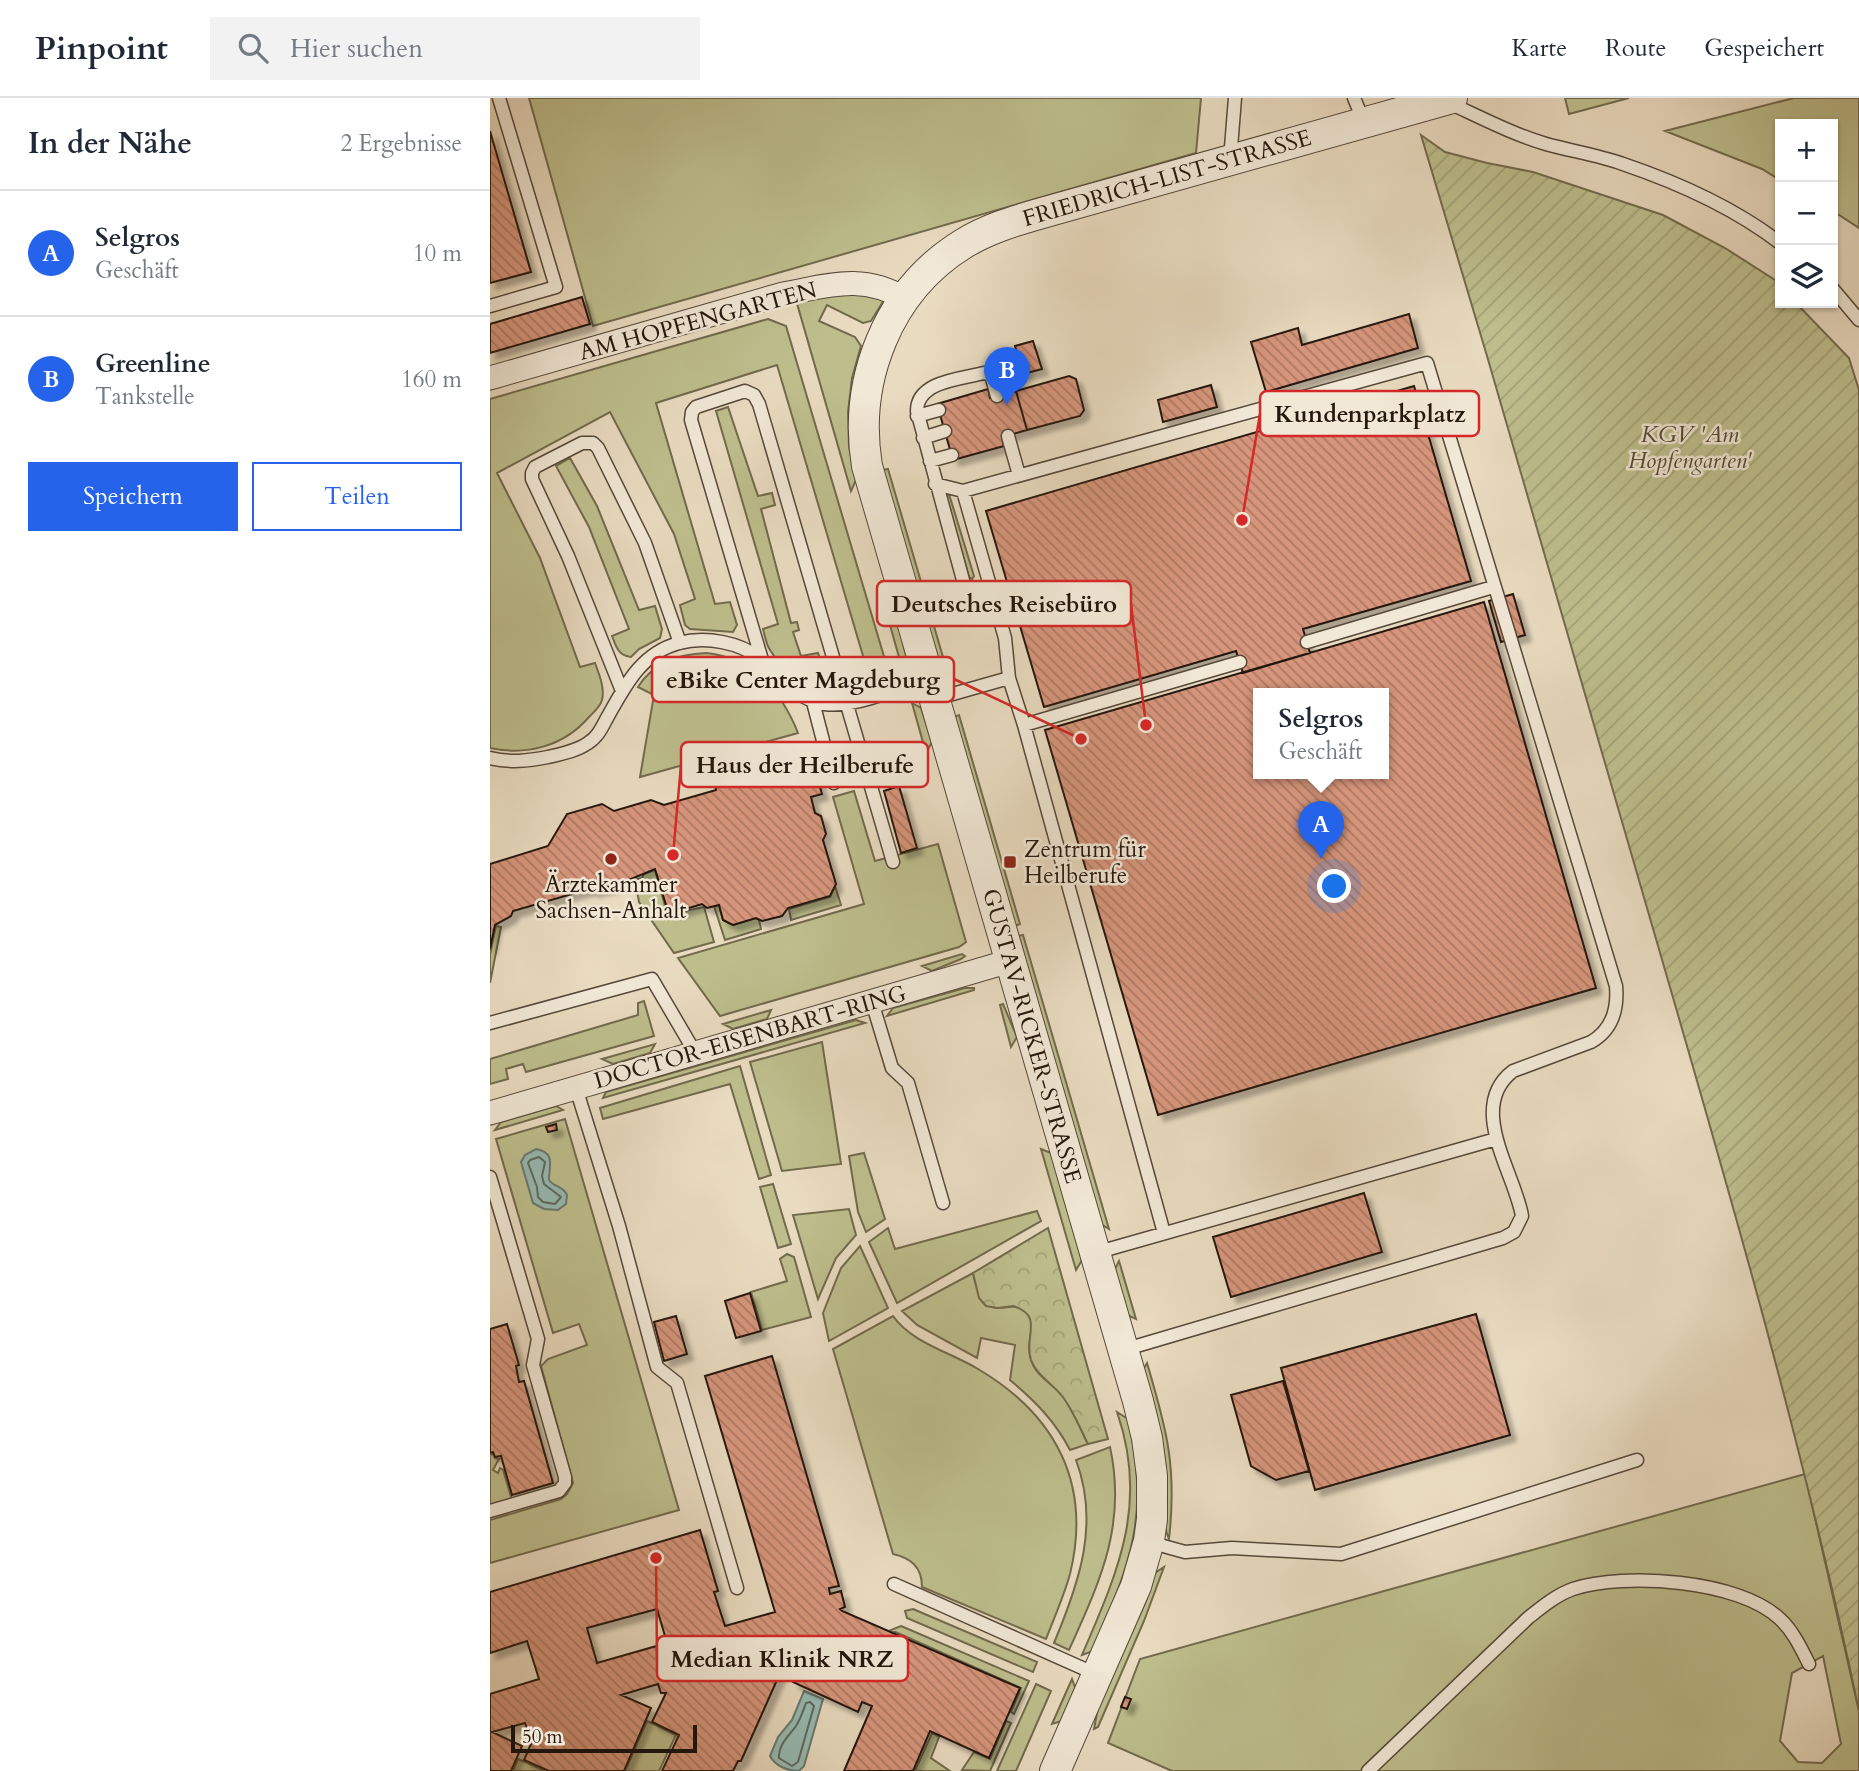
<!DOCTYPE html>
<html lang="de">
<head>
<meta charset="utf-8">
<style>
	body { margin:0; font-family:Cardo,serif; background:#f2f2f3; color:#1f2937 }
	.controls { position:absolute; right:21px; top:21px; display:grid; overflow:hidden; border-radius:0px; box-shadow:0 2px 5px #0004 }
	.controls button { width:63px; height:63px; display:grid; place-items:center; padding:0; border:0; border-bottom:2px solid #e0e1e3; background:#fff; color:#1f2937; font:35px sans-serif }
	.scale { position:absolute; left:21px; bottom:18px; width:186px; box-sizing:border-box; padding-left:7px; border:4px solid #25170d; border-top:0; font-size:19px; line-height:24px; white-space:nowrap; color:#25170d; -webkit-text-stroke:5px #f1e8d6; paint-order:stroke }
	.you { position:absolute; left:845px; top:789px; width:24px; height:24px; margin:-18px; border:5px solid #fff; border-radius:50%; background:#1a73e8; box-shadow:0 0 0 10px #1a73e833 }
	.badge { display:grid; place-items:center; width:46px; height:46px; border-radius:50%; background:#2563eb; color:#fff; font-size:23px; font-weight:700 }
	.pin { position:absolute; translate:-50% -58px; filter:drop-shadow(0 2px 4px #0008) }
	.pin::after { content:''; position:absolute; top:37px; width:24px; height:21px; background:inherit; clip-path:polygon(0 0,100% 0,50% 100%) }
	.popup { position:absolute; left:763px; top:590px; width:136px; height:91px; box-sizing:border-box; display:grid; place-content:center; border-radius:0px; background:#fff; filter:drop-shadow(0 2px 5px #0005); font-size:23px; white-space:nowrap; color:#747a83 }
	.popup b { font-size:26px; color:#1f2937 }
	.popup::after { content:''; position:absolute; left:50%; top:100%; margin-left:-14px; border:14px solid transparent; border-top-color:#fff }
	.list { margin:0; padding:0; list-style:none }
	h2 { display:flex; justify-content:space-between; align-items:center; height:91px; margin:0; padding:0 28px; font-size:30px }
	h2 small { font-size:23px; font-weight:400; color:#747a83 }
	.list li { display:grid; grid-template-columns:46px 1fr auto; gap:21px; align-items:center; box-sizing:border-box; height:126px; padding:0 28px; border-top:2px solid #e0e1e3 }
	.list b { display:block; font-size:26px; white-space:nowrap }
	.list p { margin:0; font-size:23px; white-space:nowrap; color:#747a83 }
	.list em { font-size:23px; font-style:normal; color:#747a83 }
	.actions { display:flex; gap:14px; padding:21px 28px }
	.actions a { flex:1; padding:16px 0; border:2px solid #2563eb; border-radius:0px; text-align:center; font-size:24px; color:#2563eb }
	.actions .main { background:#2563eb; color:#fff }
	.icon { flex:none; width:38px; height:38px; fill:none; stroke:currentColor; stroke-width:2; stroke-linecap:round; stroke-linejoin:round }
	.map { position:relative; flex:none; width:1369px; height:1673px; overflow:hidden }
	header { display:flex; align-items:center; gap:42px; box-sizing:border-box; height:98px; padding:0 35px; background:#fff; border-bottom:2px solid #e0e1e3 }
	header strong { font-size:33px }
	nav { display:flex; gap:38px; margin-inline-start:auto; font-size:24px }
	.search { width:490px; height:63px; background:#f2f2f3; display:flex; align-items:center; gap:18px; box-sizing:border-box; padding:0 24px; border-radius:0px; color:#747a83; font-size:26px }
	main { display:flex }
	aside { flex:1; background:#fff }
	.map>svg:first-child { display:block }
</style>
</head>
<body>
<header>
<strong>Pinpoint</strong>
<div class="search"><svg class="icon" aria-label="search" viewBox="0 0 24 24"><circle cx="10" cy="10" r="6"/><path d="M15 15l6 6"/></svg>Hier suchen</div>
<nav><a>Karte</a><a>Route</a><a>Gespeichert</a></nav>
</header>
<main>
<aside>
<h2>In der Nähe<small>2 Ergebnisse</small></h2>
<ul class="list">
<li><span class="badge">A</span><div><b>Selgros</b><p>Geschäft</p></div><em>10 m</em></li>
<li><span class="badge">B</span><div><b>Greenline</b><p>Tankstelle</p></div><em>160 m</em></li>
</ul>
<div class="actions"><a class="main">Speichern</a><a>Teilen</a></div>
</aside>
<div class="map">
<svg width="1369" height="1673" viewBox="0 0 1369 1673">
	<defs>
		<pattern id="forest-crowns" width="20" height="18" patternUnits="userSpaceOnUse" patternTransform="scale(1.75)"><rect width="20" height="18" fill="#bebe8d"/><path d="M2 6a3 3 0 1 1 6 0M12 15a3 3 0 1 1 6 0" fill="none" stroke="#a3a378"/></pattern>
		<pattern id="garden-furrows" width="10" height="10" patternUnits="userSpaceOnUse" patternTransform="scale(1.75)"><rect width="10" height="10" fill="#bebe8d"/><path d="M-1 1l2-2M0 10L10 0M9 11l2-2" fill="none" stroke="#a3a378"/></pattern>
		<pattern id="building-back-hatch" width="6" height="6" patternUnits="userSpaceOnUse" patternTransform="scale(1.75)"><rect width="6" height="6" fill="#d6957b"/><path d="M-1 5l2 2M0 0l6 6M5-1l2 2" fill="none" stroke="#ad7963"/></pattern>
		<filter id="shadow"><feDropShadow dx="6" dy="6" stdDeviation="2" flood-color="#0004"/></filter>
	</defs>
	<rect width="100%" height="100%" fill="#e9dbc0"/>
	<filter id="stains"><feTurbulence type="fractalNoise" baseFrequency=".00286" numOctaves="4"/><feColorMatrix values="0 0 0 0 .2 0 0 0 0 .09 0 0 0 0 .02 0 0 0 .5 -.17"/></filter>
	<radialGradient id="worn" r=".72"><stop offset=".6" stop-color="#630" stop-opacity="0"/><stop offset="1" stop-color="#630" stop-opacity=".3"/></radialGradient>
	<!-- grass -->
	<path fill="#bebe8d" stroke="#726a4d" stroke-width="2" fill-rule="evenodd" d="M39,0H711L706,55L103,228Z
		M1075,0H1139L1079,16Z
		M1304,0H1369V130L1343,113V26H1290V82L1272,71L1175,33Z
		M339,189L399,194L381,223L373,225L337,207L329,223L365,239L371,248L362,280L358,314L359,349L366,382L361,393L306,202Z
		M278,221L296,228L401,582L369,590L364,587L360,573L376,568L287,267L166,305L225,506L240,504L247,527L243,534L200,531L195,527L190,507L205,501L184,436L120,314L7,375L50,460L90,569L105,565C109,576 115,590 112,602C110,609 104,614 99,619C74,648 37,658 0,650V301Z
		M238,309L268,398L282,395L285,407L271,411L301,525L307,524L309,532L303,534L311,558L328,555L338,585L337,594C316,591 291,570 280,552C276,546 275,538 273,531L288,526L226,313Z
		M80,360L107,408L149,512L165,508L172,531L170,540L149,551L141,559C128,558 126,548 122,538L139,531L99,429L66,368Z
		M398,371L460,583L453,580L392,372Z
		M459,396L484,478L482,481L479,479L456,400Z
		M398,520L408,526L419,569L414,577Z
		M216,555C261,559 292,594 308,635L150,679L164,597L148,589C163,565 188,556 216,555Z
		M422,605L431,610L442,644L436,655Z
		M469,617L530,826L524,828L464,619Z
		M364,693L385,763L448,746L476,844L469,849L230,918L188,860L374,806L343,699Z
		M165,772L175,808L186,815L214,809L224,844L184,855L149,804L145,782L152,780L154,776Z
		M345,788L351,807L301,822L299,811L340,799Z
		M229,807L233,822L243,827L266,820L269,822L271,831L235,842L224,808Z
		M6,828L11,829L0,885V857Z
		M533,837L619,1131L611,1126L528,838Z
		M472,856L475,858L471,861L442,873L432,868Z
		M475,890H484V892L397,918L403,910Z
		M154,903L164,938L36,974L33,966L16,971L18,981L0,986V961L148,917V905Z
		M513,906L527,939L521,949L510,907Z
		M281,912L277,921L243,931L233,926Z
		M366,922L375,925L113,1000L116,994Z
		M332,944L351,1066L292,1073L260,964Z
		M165,946L160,955L123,966L112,961Z
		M250,968L281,1077L269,1081L240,986L113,1021L110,1010Z
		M66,1008L73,1012L5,1032L11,1024Z
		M75,1021L189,1412L0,1465V1422L71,1401L77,1396L83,1385L51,1268L58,1261L97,1247L89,1226L63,1235L6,1041Z
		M551,1051L561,1055L592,1162L586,1172Z
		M374,1055L395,1121L376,1134L368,1114L359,1058Z
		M283,1086L301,1146L288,1150L270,1089Z
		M359,1111L366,1137L346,1160L328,1201L303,1117Z
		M547,1113L551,1123L407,1205L379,1144L398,1130L405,1151Z
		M370,1148L398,1210L339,1243L333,1215L351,1170Z
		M297,1156L304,1159L321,1219L272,1232L261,1194L297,1183L290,1161Z
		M629,1163L646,1221L637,1217L625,1171Z
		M483,1175C496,1240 526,1188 541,1220C545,1230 534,1248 543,1267C549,1280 564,1287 573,1298C583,1313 590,1330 598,1346L580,1352C565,1323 545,1303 520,1282L525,1247L491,1240L487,1260L427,1227L412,1213Z
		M403,1218C422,1245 460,1254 488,1271C566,1317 602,1386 580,1476C574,1498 564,1520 556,1541L432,1489C432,1469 421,1460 403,1456L343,1251Z
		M657,1265C677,1332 687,1370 679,1441C669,1420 678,1395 676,1372C673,1337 663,1305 653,1272Z
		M627,1314L638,1321C660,1419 641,1463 603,1553L592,1557C628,1473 659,1406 627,1314Z
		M620,1349C637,1427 610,1483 579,1552L564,1545C589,1485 610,1426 586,1362Z
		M3,1356L5,1360L9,1361L3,1372L8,1375L10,1370L13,1372L22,1402L0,1407V1357Z
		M1315,1376L1369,1613V1673H682L618,1645L650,1561ZM1333,1558L1351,1646L1332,1665L1308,1664L1290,1643L1302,1575Z
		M674,1469L654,1523L608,1629L604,1631L608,1610L656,1503L665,1475Z
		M423,1511L547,1564L543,1574L417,1520L415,1513Z
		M411,1528L539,1583L524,1616L521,1614L531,1590L401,1532Z
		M582,1581L586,1592L572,1623L562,1626Z
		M546,1586L561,1593L526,1673H507Z
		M157,1623L186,1637L169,1673H135Z
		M516,1623L521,1625L500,1673L472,1672L484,1654L500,1661Z
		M442,1635L449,1639L441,1660L460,1673H425Z
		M28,1661L55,1673H23Z"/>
	<!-- forest -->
	<path fill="url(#forest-crowns)" stroke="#726a4d" stroke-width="2" d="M558,1130L618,1341L598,1346C590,1330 583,1312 572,1298C562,1285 547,1278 541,1262C533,1239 555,1218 523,1208L508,1210L496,1208L489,1200L483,1175Z"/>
	<!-- garden -->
	<path fill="url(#garden-furrows)" stroke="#726a4d" stroke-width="2" d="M931,37L955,54L997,65L1043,74L1173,117L1235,150L1288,184L1290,187V205H1306L1359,260L1369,292V1613C1314,1350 1239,1092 1164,834C1088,568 1011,302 931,37Z"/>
	<!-- water -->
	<path fill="#97bbb3" stroke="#697971" stroke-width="2" d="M46,1051C66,1055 59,1067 59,1082C64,1089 73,1088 77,1097L76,1106L68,1112L54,1111L43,1105L31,1064L35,1057Z
		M314,1593L333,1601L314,1668L309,1673C298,1673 285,1668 280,1658L288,1639L302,1622Z"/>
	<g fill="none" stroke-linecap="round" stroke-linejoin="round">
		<!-- shore -->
		<path stroke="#5e6960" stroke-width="2" d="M49,1059L55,1064L52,1078L54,1086L71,1099L65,1106L53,1104L48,1099L47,1089L38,1065L40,1062Z
			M320,1604L324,1608L308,1664L302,1668L289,1660C288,1647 298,1639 306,1628C310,1622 313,1613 316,1605Z"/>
	</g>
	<!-- building -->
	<path fill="url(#building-back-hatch)" stroke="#25170d" stroke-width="2" fill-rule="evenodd" filter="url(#shadow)" d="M0,33L41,174L0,185Z
		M92,199L100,226L0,255V226Z
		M919,216L928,250L776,294L761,244L808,230L812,247Z
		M543,243L552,271L533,276L525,248Z
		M579,278L586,281L594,312L590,318L537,332L526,293Z
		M721,287L727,309L673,324L668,302Z
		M924,288L981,483L813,531L820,555L753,575L746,553L554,609L496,413Z
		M498,291L500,300L526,293L537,332L512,339L514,348L463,362L447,306Z
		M1023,496L1035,537L1011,544L999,503Z
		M994,504L1106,890L668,1017L555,632ZM768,595H894V675H768Z
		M302,663L311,668L319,666L324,669L332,696L321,699L325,715L331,718L336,736L333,742L346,786L340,798L298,810L292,818L272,823L266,820L243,827L233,822L229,807L217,810L212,806L186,814L176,807L165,771L129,786L104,793L99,791L23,813L21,818L5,827L0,851V766L58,748L77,716L112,706L124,713L161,702L174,707L226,692L225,686L228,680L243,676L249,678Z
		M409,688L427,750L411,755L394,693Z
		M66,1026L67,1032L58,1034L56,1029Z
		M874,1095L892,1154L741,1199L723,1139Z
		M260,1195L271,1233L246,1240L235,1203Z
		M986,1216L1020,1337L825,1392L791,1270Z
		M186,1218L197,1256L174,1263L164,1224Z
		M17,1226L29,1267L26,1268L29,1284L34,1283L63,1385L22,1397L11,1358L5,1359L3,1354L0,1355V1231Z
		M282,1258L349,1488L339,1490L340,1496L351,1493L355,1509L350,1511L352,1513L530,1590L499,1660L440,1633L423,1673H354L382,1608L372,1604L368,1614L303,1584L317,1555L298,1547L259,1560L291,1573L251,1663H248L243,1673H172L189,1637L162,1624L176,1595H171L168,1586L131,1597L161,1610L134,1673H59L34,1662L47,1632L38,1633L35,1625L2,1634L32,1648L21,1673H0V1596L49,1581L37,1543L0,1555V1494L210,1432L228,1493L224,1494L235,1528L285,1514L215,1278ZM167,1511L177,1545L107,1565L97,1530Z
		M793,1283L819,1373L786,1382L761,1368L741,1297Z
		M635,1599L641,1601L637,1611L631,1609Z"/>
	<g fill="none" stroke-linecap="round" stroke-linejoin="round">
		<defs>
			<path id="service" d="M864,0L874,24
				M957,4C990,19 1022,36 1056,46C1081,53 1108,57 1133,66C1189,85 1243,109 1290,145
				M740,62L745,0
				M1343,191L1369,222
				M0,208L66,189L9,0
				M507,298L501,277L494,275C471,281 427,283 427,313L476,493L507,514
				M427,318L449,312
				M518,338L529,377
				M433,340L455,333
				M440,363L462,357
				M445,386L473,393L937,265L1126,888C1128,911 1122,932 1101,944L1023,973C976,1009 1025,1075 1032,1118L1024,1134L1013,1140L633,1252
				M473,393L515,540L519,580L534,627L674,1135
				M817,544L1003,489
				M272,562L201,322L202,314L206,309L255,293L264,297L269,306L403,764
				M132,593L78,458L42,381V375L45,369L92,345H103L108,350L155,445L190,545
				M445,601L519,580
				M323,604L344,685
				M534,627L750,564
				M0,660C20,665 38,663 58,659C71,656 87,653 98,645C108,639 112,629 117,620C135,588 151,555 189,545C216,538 249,544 271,561C291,577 307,603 335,606C365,610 410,590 438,579
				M382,904L402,970L418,985L453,1105
				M0,925L162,881L206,956
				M86,990L129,1128L167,1269L187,1285L247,1490
				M0,1079L48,1241L43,1267L75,1379V1385L69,1393L0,1413
				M605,1155L1006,1041
				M659,1444L695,1454L742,1450L851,1456L1147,1362
				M404,1486L608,1577
				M878,1673L1038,1520C1052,1509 1066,1497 1083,1491C1134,1474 1250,1482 1290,1521C1303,1533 1311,1550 1319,1566"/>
			<path id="minor" d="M0,280L293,196C338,188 372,175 415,201
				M0,1015L520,863"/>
			<path id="tertiary" d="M565,1673L646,1488L659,1443L662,1421V1378L657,1340L648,1303L377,368C363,283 397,193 473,146C497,131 524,123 552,115L962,0"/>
		</defs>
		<!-- service casing -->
		<use href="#service" stroke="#56483a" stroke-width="15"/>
		<!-- minor casing -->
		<use href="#minor" stroke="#56483a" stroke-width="25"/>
		<!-- tertiary casing -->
		<use href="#tertiary" stroke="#56483a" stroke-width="32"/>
		<!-- service -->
		<use href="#service" stroke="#f1e8d6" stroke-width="12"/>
		<!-- minor -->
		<use href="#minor" stroke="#f1e8d6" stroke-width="23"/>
		<!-- tertiary -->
		<use href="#tertiary" stroke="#f1e8d6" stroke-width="30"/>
	</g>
	<!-- markers -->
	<g fill="#8f2418" stroke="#f1e8d6" stroke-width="2.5">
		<circle cx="121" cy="761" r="7"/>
		<rect x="513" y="757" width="14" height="14" rx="3.5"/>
	</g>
	<g text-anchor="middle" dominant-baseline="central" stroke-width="5" stroke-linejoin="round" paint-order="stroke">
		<!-- street labels -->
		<g font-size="23" fill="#25170d" stroke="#f1e8d6">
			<text transform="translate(677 80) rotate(-16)">FRIEDRICH-LIST-STRASSE</text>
			<text transform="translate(208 223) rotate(-15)">AM HOPFENGARTEN</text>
			<text transform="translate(542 938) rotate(74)">GUSTAV-RICKER-STRASSE</text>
			<text transform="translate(260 939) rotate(-16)">DOCTOR-EISENBART-RING</text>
		</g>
		<!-- park labels -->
		<g font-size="23" font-style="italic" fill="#534933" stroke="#f1e8d6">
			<text x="1200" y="336">KGV 'Am<tspan x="1200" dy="26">Hopfengarten'</tspan></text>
		</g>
		<!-- poi labels -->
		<g font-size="23" fill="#25170d" stroke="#f1e8d6" text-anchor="start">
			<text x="534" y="751">Zentrum für<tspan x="534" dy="26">Heilberufe</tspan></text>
			<text x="121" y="786" text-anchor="middle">Ärztekammer<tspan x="121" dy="26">Sachsen-Anhalt</tspan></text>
		</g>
	</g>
	<!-- callouts -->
	<path fill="none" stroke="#d62828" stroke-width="2.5" d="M752 422L770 316M656 627L641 506M591 641L464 581M183 757L191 667M166 1460L167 1561"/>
	<g fill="#d62828" stroke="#f1e8d6" stroke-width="2.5">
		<circle cx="752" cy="422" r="7"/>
		<circle cx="656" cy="627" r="7"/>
		<circle cx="591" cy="641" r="7"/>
		<circle cx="183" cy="757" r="7"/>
		<circle cx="166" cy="1460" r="7"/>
	</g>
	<g fill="#f1e8d6" stroke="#d62828" stroke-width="2.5">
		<rect x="770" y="293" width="219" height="45" rx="7"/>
		<rect x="387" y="483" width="254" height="45" rx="7"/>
		<rect x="162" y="559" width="302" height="45" rx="7"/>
		<rect x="191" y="644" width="247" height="45" rx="7"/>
		<rect x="167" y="1538" width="251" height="45" rx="7"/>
	</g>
	<g font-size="24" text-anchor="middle" font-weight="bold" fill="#25170d">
		<text x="880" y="324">Kundenparkplatz</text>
		<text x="514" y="514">Deutsches Reisebüro</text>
		<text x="313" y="590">eBike Center Magdeburg</text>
		<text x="315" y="675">Haus der Heilberufe</text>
		<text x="292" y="1569">Median Klinik NRZ</text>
	</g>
	<rect width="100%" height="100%" filter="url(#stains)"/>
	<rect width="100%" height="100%" fill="url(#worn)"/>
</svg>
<div class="controls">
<button>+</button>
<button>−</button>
<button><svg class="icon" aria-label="layers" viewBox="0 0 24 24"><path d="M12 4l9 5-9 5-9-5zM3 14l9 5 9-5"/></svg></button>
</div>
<div class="scale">50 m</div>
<div class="you"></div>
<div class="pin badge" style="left:831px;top:761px">A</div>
<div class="popup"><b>Selgros</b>Geschäft</div>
<div class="pin badge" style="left:517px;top:307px">B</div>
</div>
</main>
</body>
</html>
